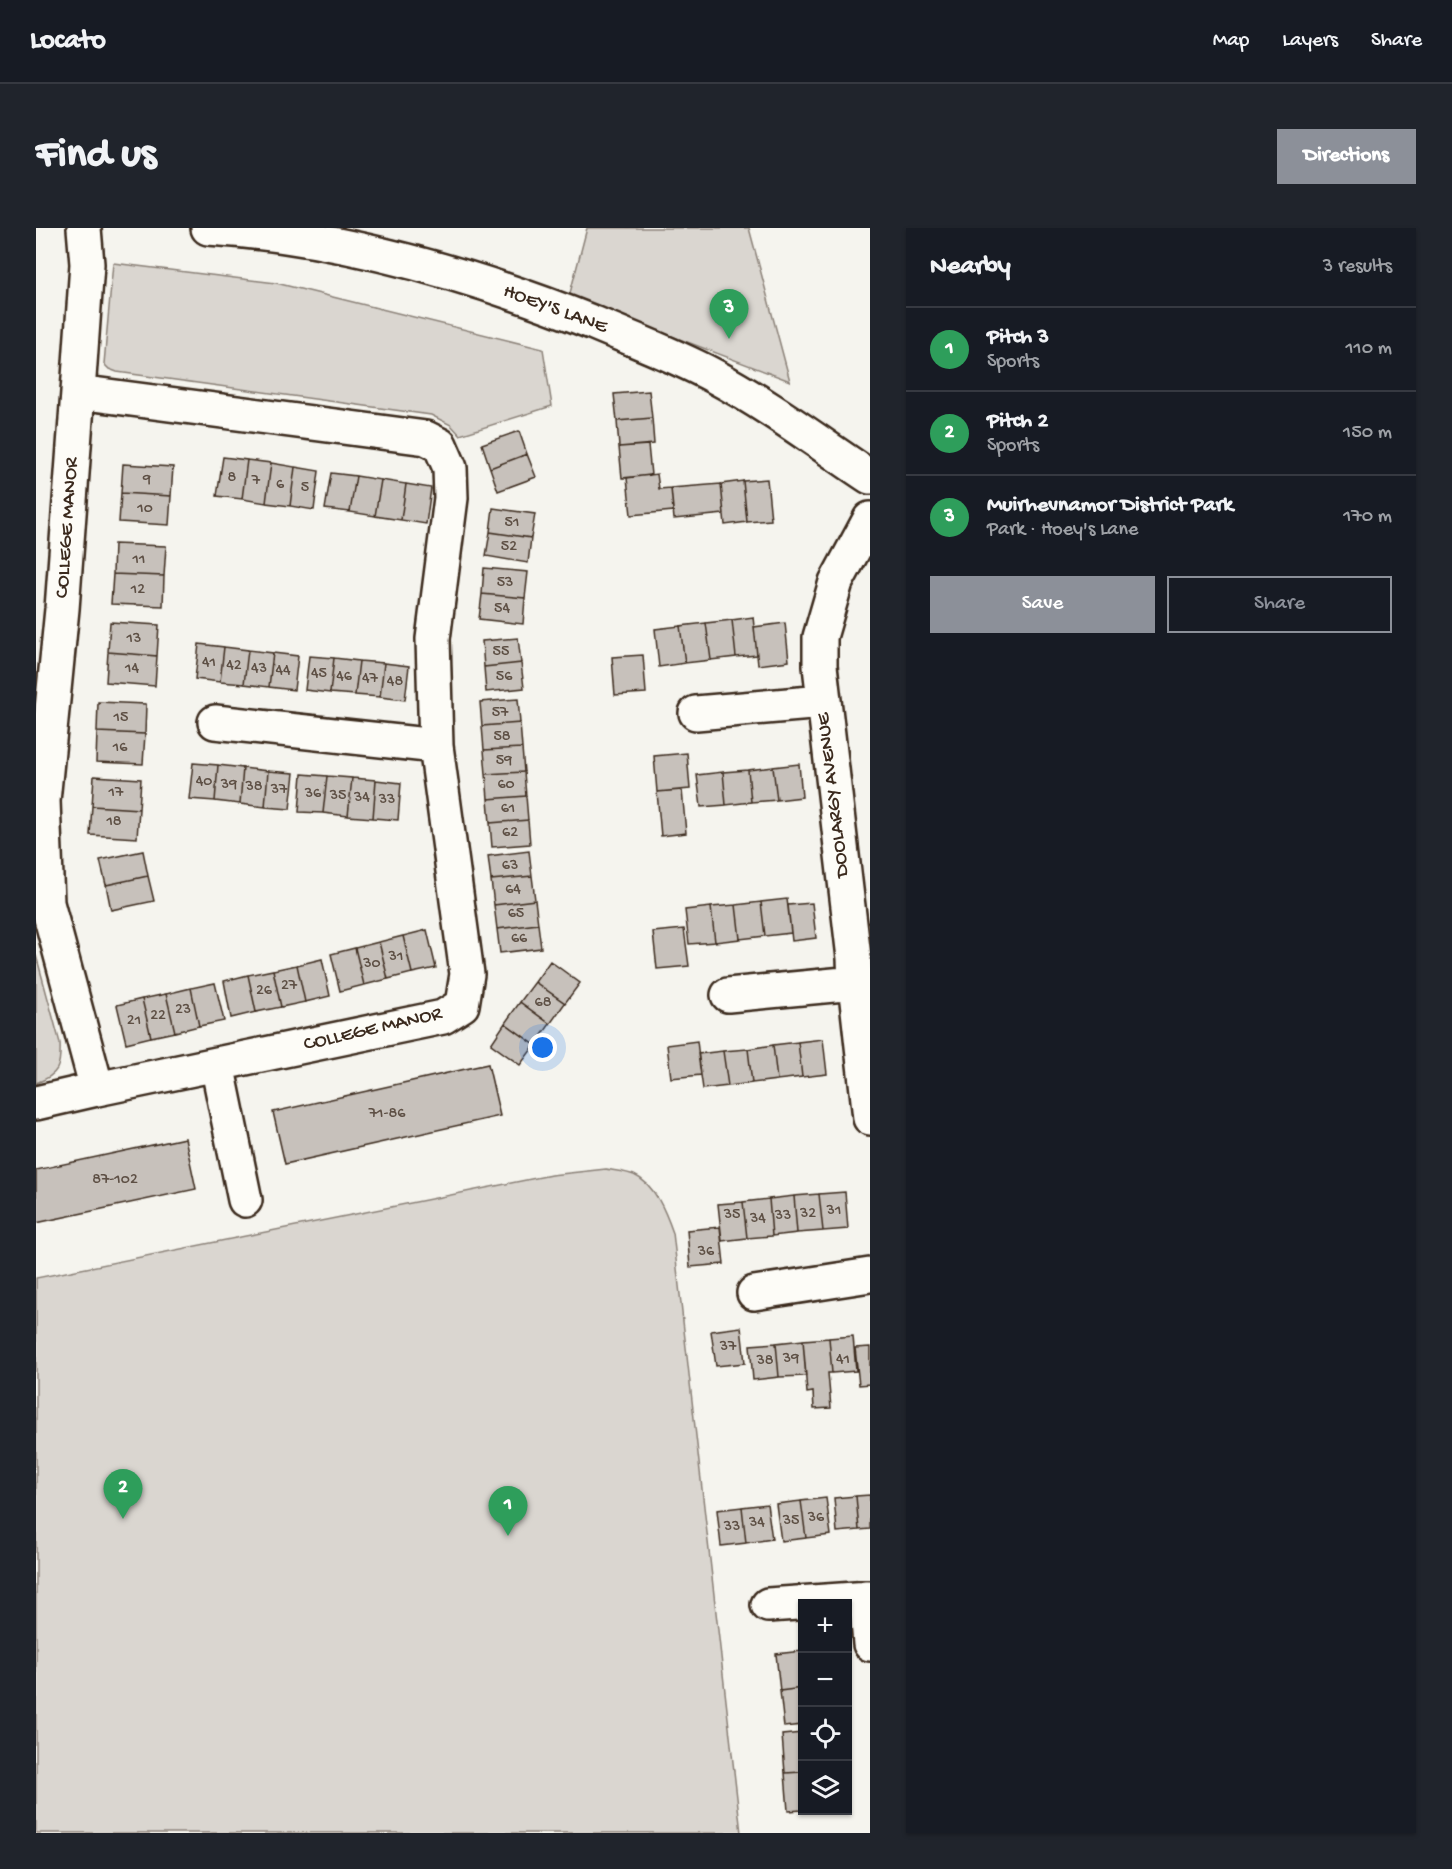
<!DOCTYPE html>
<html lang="en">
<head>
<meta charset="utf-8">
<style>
	body { margin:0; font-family:"Gochi Hand",sans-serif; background:#20242c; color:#f1f3f6 }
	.controls { position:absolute; right:18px; bottom:18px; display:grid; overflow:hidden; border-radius:0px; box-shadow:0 2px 4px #0004 }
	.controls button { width:54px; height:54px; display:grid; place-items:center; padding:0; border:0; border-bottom:2px solid #363941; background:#171b24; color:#f1f3f6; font:30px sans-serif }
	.you { position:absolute; left:507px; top:820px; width:21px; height:21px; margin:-15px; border:4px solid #fff; border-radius:50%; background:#1a73e8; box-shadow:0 0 0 9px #1a73e833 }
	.badge { display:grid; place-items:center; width:39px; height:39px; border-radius:50%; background:#8c9099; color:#fff; font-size:20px; font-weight:700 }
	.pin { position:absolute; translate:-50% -50px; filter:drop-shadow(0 2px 3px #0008) }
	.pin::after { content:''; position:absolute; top:32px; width:21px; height:18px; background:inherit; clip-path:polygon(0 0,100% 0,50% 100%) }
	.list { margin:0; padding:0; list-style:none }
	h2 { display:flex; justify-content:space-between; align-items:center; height:78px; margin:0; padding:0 24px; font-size:26px }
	h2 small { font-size:20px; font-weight:400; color:#9ea1a6 }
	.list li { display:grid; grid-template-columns:39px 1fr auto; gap:18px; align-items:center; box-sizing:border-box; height:84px; padding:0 24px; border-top:2px solid #363941 }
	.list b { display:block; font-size:22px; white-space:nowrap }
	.list p { margin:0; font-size:20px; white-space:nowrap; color:#9ea1a6 }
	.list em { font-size:20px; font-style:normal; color:#9ea1a6 }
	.actions { display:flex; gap:12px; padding:18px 24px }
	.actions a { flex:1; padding:14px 0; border:2px solid #8c9099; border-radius:0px; text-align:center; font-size:21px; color:#8c9099 }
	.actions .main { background:#8c9099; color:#fff }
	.icon { flex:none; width:33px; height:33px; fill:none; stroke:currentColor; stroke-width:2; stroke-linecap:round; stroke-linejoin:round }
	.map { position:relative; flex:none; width:834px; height:1605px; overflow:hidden; border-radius:0px }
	header { display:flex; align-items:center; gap:36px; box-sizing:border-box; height:84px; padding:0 30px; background:#171b24; border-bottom:2px solid #363941 }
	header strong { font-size:28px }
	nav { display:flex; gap:33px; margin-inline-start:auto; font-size:21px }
	.intro { display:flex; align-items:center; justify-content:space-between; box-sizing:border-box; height:144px; padding:0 36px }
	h1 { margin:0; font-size:42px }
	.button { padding:15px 27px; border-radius:0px; background:#8c9099; color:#fff; font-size:21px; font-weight:700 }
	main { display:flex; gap:36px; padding:0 36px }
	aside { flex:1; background:#171b24; border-radius:0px; box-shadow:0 2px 4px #0004 }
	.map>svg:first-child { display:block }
</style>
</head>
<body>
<header>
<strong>Locato</strong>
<nav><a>Map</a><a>Layers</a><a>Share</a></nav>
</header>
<div class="intro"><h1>Find us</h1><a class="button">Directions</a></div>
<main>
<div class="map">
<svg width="834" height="1605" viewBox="0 0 834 1605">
	<rect width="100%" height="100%" fill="#f5f4ee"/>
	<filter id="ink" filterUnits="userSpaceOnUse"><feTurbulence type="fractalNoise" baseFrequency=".0167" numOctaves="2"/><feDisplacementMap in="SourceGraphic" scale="12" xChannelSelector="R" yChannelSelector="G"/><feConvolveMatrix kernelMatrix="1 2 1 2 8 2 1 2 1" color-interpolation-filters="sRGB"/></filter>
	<g filter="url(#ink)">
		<!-- green -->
		<path fill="#dad6d0" stroke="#8a8077" stroke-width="1.5" d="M551,0H713L754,153L533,69Z
			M77,35L240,55L507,121L516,178L424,207L415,197L395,187L81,144L73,141L68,136Z
			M0,727L24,815C25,838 23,847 0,855Z
			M570,941C579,943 590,944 598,947C619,956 630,985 637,1005L705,1605H0V1050L515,947Z"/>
		<!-- building -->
		<path fill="#c7c1bb" stroke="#3b2a1e" stroke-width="1.5" d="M613,163L616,190L581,193L578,166Z
			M616,190L618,216L583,219L581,193Z
			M483,203L491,226L454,240L446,216Z
			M612,217L615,247L586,250L583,219Z
			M491,226L500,249L462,263L454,240Z
			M187,229L211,232L206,271L181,268Z
			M211,232L235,235L230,275L206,271Z
			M235,235L259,239L254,278L230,275Z
			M87,236L137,239L135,268L85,265Z
			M259,239L283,243L278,282L254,278Z
			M295,245L320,248L314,284L289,281Z
			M621,246L623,261L635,260L637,283L595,287L591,250Z
			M320,248L345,252L339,288L314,284Z
			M731,251L735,292L711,294L707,253Z
			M345,252L370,256L365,292L339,288Z
			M707,253L711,294L689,297L685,256Z
			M370,256L395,260L390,296L365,292Z
			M685,256L688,286L638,291L635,260Z
			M85,265L135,268L133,297L83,294Z
			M457,280L499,286L495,310L454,304Z
			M454,304L495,310L492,335L450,328Z
			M78,316L130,318L128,348L77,346Z
			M448,340L492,344L489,370L446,366Z
			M77,346L128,348L127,378L75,376Z
			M446,366L489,370L487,396L443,391Z
			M717,389L721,427L700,429L696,392Z
			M696,392L700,429L675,432L670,395Z
			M74,394L123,397L121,428L72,424Z
			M670,395L675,432L649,435L644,398Z
			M749,395L753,433L722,437L718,399Z
			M644,398L649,435L623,439L619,401Z
			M482,410L485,435L448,439L446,413Z
			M163,416L188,419L184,454L159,451Z
			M188,419L212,422L208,456L184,454Z
			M212,422L237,425L233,459L208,456Z
			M72,424L121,428L119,458L70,454Z
			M237,425L262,428L258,462L233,459Z
			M607,427L610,465L579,467L576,429Z
			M273,428L298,430L294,465L269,462Z
			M298,430L323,433L319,467L294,465Z
			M323,433L348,435L344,469L319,467Z
			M348,435L373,438L369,472L344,469Z
			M485,435L488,460L450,464L448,439Z
			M482,471L484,495L446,498L444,474Z
			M62,474L110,476L109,506L61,504Z
			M484,495L486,520L448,522L446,498Z
			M61,504L109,506L107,536L60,534Z
			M486,520L488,544L450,546L448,522Z
			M651,525L654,561L621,564L618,528Z
			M157,535L182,537L179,573L153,571Z
			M763,536L766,569L741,572L737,539Z
			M182,537L207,540L204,576L179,573Z
			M737,539L741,572L715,574L712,542Z
			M207,540L232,543L229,579L204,576Z
			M712,542L715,574L690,577L687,544Z
			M232,543L258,545L254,581L229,579Z
			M488,544L490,568L452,571L450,546Z
			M687,544L690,577L665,579L661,547Z
			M266,546L291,548L287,585L263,584Z
			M58,548L105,551L103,581L56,578Z
			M291,548L316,550L312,588L287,585Z
			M316,550L340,552L337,590L312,588Z
			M340,552L365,555L362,592L337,590Z
			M646,562L650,605L625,608L621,564Z
			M490,568L492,592L454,595L452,571Z
			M56,578L103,581L101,610L54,607Z
			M492,592L494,616L456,619L454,595Z
			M107,623L112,648L70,657L64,632Z
			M493,623L496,648L455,652L452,628Z
			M112,648L118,673L75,682L70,657Z
			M496,648L499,672L458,677L455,652Z
			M751,671L755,705L729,708L725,674Z
			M499,672L502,696L461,701L458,677Z
			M725,674L729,708L704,711L700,677Z
			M776,675L780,710L756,713L752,677Z
			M700,677L704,711L679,714L675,679Z
			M675,679L679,714L653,716L649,682Z
			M502,696L505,720L464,725L461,701Z
			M648,701L653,738L621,741L617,704Z
			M391,702L400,740L376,745L367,708Z
			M367,708L376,745L352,751L343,714Z
			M343,714L352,751L328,757L319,720Z
			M319,720L328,757L304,763L295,726Z
			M286,731L294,768L269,774L261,737Z
			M514,733L544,755L529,775L499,754Z
			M261,737L269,774L245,779L237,742Z
			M237,742L245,779L220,784L212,747Z
			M212,747L220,784L195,790L188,753Z
			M499,754L529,775L514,796L484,774Z
			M179,755L188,793L163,798L155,760Z
			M155,760L163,798L139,804L130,766Z
			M130,766L139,804L115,809L106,771Z
			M106,771L115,809L90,815L81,777Z
			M484,774L514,796L499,817L469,795Z
			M469,795L499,817L484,837L455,816Z
			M787,811L791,846L766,849L762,814Z
			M661,813L665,847L635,850L631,817Z
			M762,814L766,849L741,852L737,817Z
			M737,817L741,852L716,855L712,821Z
			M712,821L716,855L692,858L687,823Z
			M687,823L692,858L667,861L662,826Z
			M452,836L464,888L249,936L237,884Z
			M149,910L160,961L0,995V942Z
			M809,964L812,1001L787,1003L783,966Z
			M783,966L787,1003L761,1005L758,968Z
			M758,968L761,1005L736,1008L733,971Z
			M733,971L736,1008L711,1010L707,974Z
			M707,974L711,1010L686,1013L682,976Z
			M684,999L688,1036L654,1039L651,1002Z
			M705,1099L709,1135L680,1138L675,1103Z
			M817,1108L820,1143L796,1145L793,1110Z
			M793,1110L796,1145H792L795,1180L778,1181L777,1164L771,1165L767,1112Z
			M767,1112L770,1148L743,1149L740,1115Z
			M740,1115L743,1149L717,1152L714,1117Z
			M834,1119V1156L823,1157L819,1120Z
			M834,1267V1301L823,1302L820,1268Z
			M820,1268L823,1302L801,1304L798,1270Z
			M790,1270L795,1307L770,1310L765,1273Z
			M765,1273L770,1310L745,1313L740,1276Z
			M731,1276L736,1311L710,1315L706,1279Z
			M706,1279L710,1315L685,1318L681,1282Z
			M766,1423V1460L744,1463L740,1426Z
			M766,1460V1497L748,1499L744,1463Z
			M766,1505V1544L749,1545L746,1507Z
			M766,1544V1582L752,1583L749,1545Z"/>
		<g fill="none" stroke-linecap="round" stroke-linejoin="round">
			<defs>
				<path id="minor" d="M172,0C305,8 435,46 558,95C598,112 639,127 678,148C732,177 783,215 834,249
					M42,164L390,210L404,217L414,240L415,270L397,411L400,518L431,746L426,777L407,789L61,861
					M834,291L800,354L784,409V438L818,730L819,755L834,890
					M660,485L787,474
					M179,494L400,518
					M692,767L819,755
					M181,836L209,972
					M0,875L61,861L11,675L7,573L26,381L42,164L51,36L48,0
					M718,1065L834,1047
					M830,1370L834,1416
					M732,1377L834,1370"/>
			</defs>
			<!-- minor casing -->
			<use href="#minor" stroke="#3b2a1e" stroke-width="38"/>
			<!-- minor -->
			<use href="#minor" stroke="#fdfcf7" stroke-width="33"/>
		</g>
	</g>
	<g text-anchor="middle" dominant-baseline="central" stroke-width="4.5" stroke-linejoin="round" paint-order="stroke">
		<!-- number labels -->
		<g font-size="16" fill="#5e5045">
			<text x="196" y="250">8</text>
			<text x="111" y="252">9</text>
			<text x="220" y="253">7</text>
			<text x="244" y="257">6</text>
			<text x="269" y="260">5</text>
			<text x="109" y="281">10</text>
			<text x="476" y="295">51</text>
			<text x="473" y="319">52</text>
			<text x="103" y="332">11</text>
			<text x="469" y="355">53</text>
			<text x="102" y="362">12</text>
			<text x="466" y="381">54</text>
			<text x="98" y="411">13</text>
			<text x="465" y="424">55</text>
			<text x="173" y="435">41</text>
			<text x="198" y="438">42</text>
			<text x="96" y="441">14</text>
			<text x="223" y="441">43</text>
			<text x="247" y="443">44</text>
			<text x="283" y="446">45</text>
			<text x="308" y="449">46</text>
			<text x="468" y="449">56</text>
			<text x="334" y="451">47</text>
			<text x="359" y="454">48</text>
			<text x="464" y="485">57</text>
			<text x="85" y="490">15</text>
			<text x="466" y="509">58</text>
			<text x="84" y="520">16</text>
			<text x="468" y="533">59</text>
			<text x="168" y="554">40</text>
			<text x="193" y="557">39</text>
			<text x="470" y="557">60</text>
			<text x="218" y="559">38</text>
			<text x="243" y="562">37</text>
			<text x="80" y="565">17</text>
			<text x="277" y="566">36</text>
			<text x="302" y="568">35</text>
			<text x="326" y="570">34</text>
			<text x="351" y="572">33</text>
			<text x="472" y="581">61</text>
			<text x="78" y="594">18</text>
			<text x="474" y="605">62</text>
			<text x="474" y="638">63</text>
			<text x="477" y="662">64</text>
			<text x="480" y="686">65</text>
			<text x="483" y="711">66</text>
			<text x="360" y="729">31</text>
			<text x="336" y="736">30</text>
			<text x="253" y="758">27</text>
			<text x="228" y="763">26</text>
			<text x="507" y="775">68</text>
			<text x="147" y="782">23</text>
			<text x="122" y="788">22</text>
			<text x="98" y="793">21</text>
			<text x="351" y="886">71-86</text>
			<text x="79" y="952">87-102</text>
			<text x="798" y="983">31</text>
			<text x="772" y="986">32</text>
			<text x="696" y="987">35</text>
			<text x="747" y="988">33</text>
			<text x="722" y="991">34</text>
			<text x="670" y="1024">36</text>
			<text x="692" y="1119">37</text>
			<text x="755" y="1131">39</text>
			<text x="807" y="1132">41</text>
			<text x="729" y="1133">38</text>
			<text x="780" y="1290">36</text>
			<text x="755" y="1293">35</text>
			<text x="721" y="1295">34</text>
			<text x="696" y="1299">33</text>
		</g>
		<!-- street labels -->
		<g font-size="20" fill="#3b2a1e" stroke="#fdfcf7">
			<text transform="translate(519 82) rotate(20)">HOEY'S LANE</text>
			<text transform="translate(32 300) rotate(-86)">COLLEGE MANOR</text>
			<text transform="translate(798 567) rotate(-97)">DOOLARGY AVENUE</text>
			<text transform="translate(337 802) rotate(-13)">COLLEGE MANOR</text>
		</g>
	</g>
</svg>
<div class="controls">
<button>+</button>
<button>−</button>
<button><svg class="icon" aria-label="locate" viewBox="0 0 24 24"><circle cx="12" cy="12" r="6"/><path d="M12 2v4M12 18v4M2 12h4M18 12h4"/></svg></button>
<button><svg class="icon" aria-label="layers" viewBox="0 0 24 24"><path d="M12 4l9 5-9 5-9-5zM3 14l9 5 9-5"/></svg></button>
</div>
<div class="you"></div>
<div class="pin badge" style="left:472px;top:1308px;background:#2e9e5b">1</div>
<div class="pin badge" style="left:87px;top:1291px;background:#2e9e5b">2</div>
<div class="pin badge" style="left:693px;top:111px;background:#2e9e5b">3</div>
</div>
<aside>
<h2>Nearby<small>3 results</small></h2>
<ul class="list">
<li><span class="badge" style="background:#2e9e5b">1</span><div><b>Pitch 3</b><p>Sports</p></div><em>110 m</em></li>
<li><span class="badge" style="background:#2e9e5b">2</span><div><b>Pitch 2</b><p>Sports</p></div><em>150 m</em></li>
<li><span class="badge" style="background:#2e9e5b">3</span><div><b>Muirhevnamor District Park</b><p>Park · Hoey's Lane</p></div><em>170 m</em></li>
</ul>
<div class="actions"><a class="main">Save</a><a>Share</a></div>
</aside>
</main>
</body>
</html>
